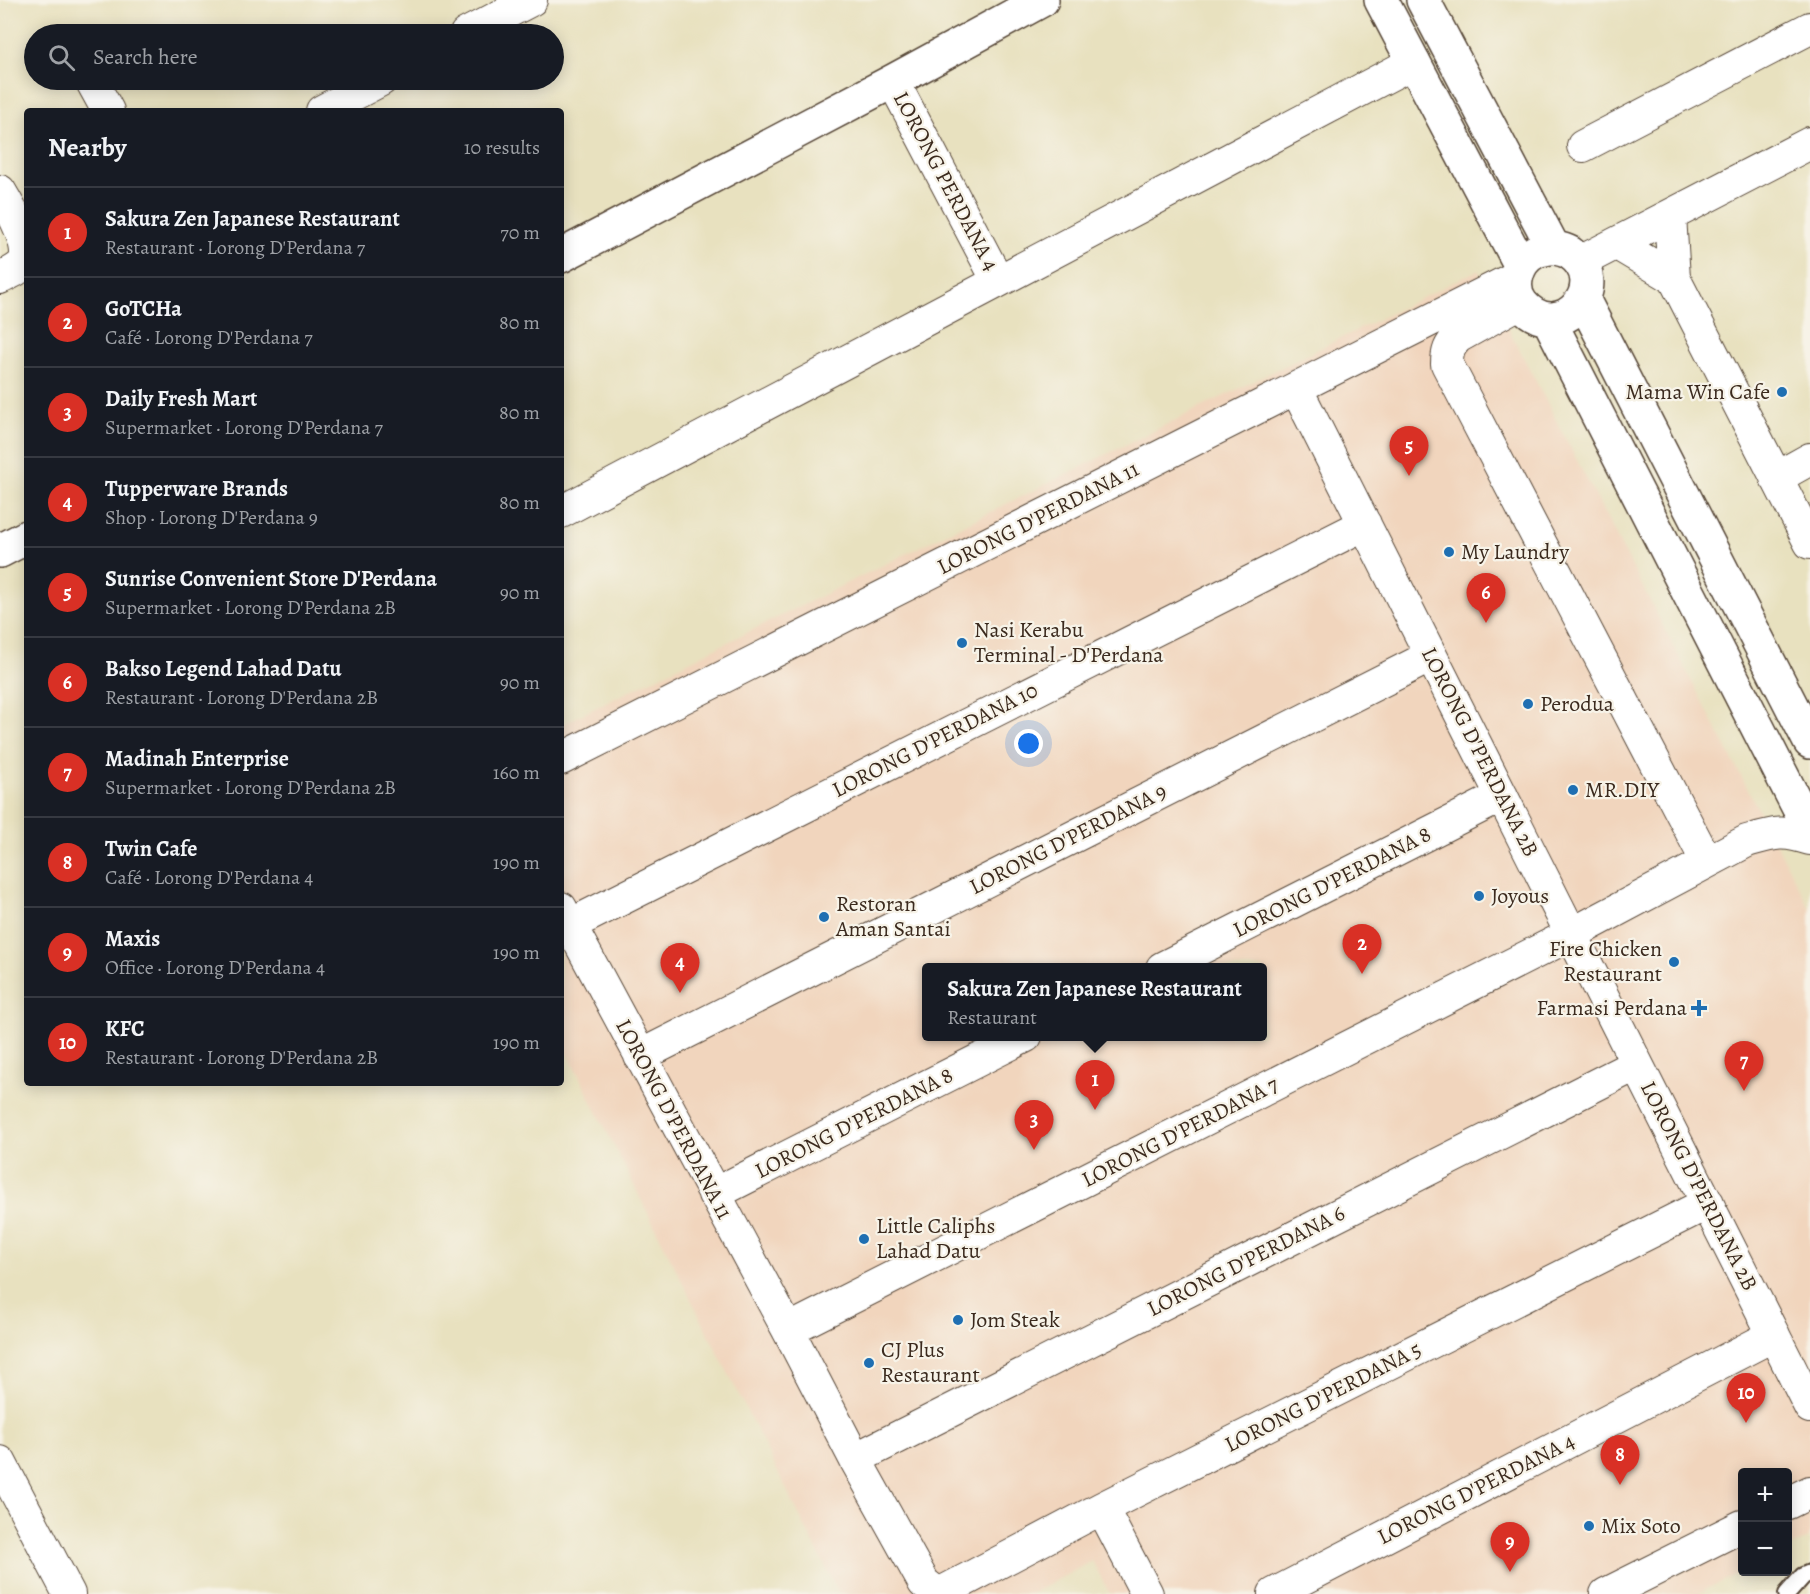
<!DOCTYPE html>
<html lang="en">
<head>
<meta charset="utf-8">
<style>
	body { margin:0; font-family:Alegreya,serif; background:#242831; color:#f1f3f6 }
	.controls { position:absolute; right:18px; bottom:18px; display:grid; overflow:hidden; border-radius:6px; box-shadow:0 3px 15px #0003 }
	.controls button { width:54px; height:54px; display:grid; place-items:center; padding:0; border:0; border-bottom:2px solid #363941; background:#171b24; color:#f1f3f6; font:30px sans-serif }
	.you { position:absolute; left:1029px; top:744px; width:21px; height:21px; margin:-15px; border:4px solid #fff; border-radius:50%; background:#1a73e8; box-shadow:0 0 0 9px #1a73e833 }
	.badge { display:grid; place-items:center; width:39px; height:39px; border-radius:50%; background:#d93025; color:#fff; font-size:20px; font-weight:700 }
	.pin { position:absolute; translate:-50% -50px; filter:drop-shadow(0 2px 3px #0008) }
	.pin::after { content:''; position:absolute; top:32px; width:21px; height:18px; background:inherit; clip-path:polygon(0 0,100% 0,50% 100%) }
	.popup { position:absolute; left:922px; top:963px; width:345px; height:78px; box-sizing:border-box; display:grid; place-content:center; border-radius:6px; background:#171b24; filter:drop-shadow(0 2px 4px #0005); font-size:20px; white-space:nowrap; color:#9ea1a6 }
	.popup b { font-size:22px; color:#f1f3f6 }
	.popup::after { content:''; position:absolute; left:50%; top:100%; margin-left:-12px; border:12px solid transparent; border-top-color:#171b24 }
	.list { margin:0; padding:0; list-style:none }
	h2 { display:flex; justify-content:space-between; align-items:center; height:78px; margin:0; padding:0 24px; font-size:26px }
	h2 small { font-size:20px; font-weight:400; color:#9ea1a6 }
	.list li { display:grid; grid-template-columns:39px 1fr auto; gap:18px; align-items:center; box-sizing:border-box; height:90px; padding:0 24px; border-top:2px solid #363941 }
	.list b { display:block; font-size:22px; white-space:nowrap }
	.list p { margin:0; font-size:20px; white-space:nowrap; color:#9ea1a6 }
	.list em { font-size:20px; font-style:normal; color:#9ea1a6 }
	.icon { flex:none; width:33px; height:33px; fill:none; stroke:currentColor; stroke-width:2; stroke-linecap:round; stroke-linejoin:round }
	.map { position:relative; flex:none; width:1810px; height:1594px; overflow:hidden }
	.search { position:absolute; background:#171b24; box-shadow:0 3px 15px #0003; left:24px; top:24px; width:540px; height:66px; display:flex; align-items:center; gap:15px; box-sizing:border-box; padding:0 21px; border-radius:33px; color:#9ea1a6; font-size:22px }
	.panel { position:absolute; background:#171b24; box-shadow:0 3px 15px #0003; left:24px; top:108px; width:540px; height:978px; border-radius:6px }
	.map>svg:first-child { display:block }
</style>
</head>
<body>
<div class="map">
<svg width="1810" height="1594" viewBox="0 0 1810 1594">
	<rect width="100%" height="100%" fill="#f7f3e8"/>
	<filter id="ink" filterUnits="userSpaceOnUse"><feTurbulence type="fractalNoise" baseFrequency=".0167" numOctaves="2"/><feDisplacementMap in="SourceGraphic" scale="12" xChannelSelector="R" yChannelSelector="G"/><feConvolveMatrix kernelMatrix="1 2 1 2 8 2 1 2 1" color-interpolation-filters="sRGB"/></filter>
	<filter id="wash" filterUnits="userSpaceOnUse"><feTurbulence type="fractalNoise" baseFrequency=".008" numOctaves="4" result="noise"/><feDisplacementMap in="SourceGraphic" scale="24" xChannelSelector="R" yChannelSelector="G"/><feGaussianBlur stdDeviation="1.35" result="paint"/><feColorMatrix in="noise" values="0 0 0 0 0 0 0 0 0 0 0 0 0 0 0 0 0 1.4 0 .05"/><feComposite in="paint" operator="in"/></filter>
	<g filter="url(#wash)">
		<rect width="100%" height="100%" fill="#e8e1bf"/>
		<!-- built -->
		<path fill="#f1d5bd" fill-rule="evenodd" d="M1478,270L1810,909V1537L1788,1548V1472H1742V1571L1697,1594H1110L1092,1561L1031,1594H839L561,1040V725ZM927,968H1263V1036H927Z"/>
	</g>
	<g filter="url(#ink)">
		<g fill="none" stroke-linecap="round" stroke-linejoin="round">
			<defs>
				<path id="lane" d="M1787,1594L1803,1576L1810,1573"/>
				<path id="street" d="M466,34L531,0
					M91,80L108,111
					M893,81L998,281
					M322,111L381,80
					M1583,146L1810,28
					M0,191C9,206 33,246 24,262C19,270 8,274 0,278
					M1670,216L1674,278L1810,543
					M1617,244L1674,278
					M1580,262L1810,143
					M1521,302L1458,337C1449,346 1447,352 1447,364L1707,862
					M1296,388L1810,1407
					M1776,478L1810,459
					M561,512L1414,62
					M561,759L1516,277
					M561,908L788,1330L855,1459L924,1583L938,1594
					M570,925L1365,524
					M1162,968L1502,796
					M640,1056L1431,656
					M714,1194L1026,1036
					M788,1330L1572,934L1747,841C1775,833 1782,830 1810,839
					M855,1459L1637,1064
					M0,1462L69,1594
					M1788,1503L1810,1492
					M1102,1508L1147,1594
					M939,1594L1102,1508L1708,1203
					M1274,1594L1774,1335
					M1606,1594L1742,1526"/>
				<path id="secondary" d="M1381,0L1520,264
					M1423,0L1553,247
					M1553,247C1558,249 1566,250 1570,253C1615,284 1560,348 1522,304C1509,288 1517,261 1535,252C1540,249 1547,249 1553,247Z
					M561,256L893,81L1042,0
					M1584,301L1810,742
					M1549,320L1810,830
					M0,551L27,537"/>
			</defs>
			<!-- lane casing -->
			<use href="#lane" stroke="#554536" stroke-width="20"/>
			<!-- street casing -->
			<use href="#street" stroke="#554536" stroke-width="34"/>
			<!-- secondary casing -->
			<use href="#secondary" stroke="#554536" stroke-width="36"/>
			<!-- lane -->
			<use href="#lane" stroke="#fff" stroke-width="16"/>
			<!-- street -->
			<use href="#street" stroke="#fff" stroke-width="32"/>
			<!-- secondary -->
			<use href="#secondary" stroke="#fff" stroke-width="33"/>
		</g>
	</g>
	<!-- markers -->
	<g fill="#1f6fb2" stroke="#f7f3e8" stroke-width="2">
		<circle cx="1782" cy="392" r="6"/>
		<circle cx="1449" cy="552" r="6"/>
		<circle cx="962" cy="643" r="6"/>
		<circle cx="1528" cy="704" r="6"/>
		<circle cx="1573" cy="790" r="6"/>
		<circle cx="1479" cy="896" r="6"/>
		<circle cx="824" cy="917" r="6"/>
		<circle cx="1674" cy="962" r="6"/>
		<path d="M1696 999h6v6h6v6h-6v6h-6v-6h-6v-6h6z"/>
		<circle cx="864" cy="1239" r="6"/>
		<circle cx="958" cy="1320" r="6"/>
		<circle cx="869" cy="1363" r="6"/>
		<circle cx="1589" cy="1526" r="6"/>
	</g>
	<g text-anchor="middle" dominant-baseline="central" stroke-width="4.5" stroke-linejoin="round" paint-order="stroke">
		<!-- street labels -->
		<g font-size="22" fill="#3b2a1e" stroke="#f7f3e8">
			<text transform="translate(946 181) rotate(62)">LORONG PERDANA 4</text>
			<text transform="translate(1038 518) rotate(-27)">LORONG D'PERDANA 11</text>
			<text transform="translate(935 740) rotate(-27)">LORONG D'PERDANA 10</text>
			<text transform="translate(1480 752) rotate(63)">LORONG D'PERDANA 2B</text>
			<text transform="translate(1068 839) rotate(-27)">LORONG D'PERDANA 9</text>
			<text transform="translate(1332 882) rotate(-27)">LORONG D'PERDANA 8</text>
			<text transform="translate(674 1119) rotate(62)">LORONG D'PERDANA 11</text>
			<text transform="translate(854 1123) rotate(-27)">LORONG D'PERDANA 8</text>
			<text transform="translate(1180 1132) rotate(-27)">LORONG D'PERDANA 7</text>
			<text transform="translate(1699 1186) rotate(63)">LORONG D'PERDANA 2B</text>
			<text transform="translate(1246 1261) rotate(-27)">LORONG D'PERDANA 6</text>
			<text transform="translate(1323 1397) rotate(-27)">LORONG D'PERDANA 5</text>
			<text transform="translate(1476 1489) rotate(-27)">LORONG D'PERDANA 4</text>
		</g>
		<!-- poi labels -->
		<g font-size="22" fill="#3b2a1e" stroke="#f7f3e8" text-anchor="start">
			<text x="1770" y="392" text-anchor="end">Mama Win Cafe</text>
			<text x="1461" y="552">My Laundry</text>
			<text x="974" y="630">Nasi Kerabu<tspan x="974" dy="25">Terminal - D'Perdana</tspan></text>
			<text x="1540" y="704">Perodua</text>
			<text x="1585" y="790">MR.DIY</text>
			<text x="1491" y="896">Joyous</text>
			<text x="836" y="904">Restoran<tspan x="836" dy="25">Aman Santai</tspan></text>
			<text x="1662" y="949" text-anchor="end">Fire Chicken<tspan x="1662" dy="25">Restaurant</tspan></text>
			<text x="1687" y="1008" text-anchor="end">Farmasi Perdana</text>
			<text x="876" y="1226">Little Caliphs<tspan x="876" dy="25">Lahad Datu</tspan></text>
			<text x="970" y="1320">Jom Steak</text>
			<text x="881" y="1350">CJ Plus<tspan x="881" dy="25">Restaurant</tspan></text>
			<text x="1601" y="1526">Mix Soto</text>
		</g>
	</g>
</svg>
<div class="controls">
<button>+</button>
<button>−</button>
</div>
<div class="you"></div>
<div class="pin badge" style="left:1095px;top:1110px">1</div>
<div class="popup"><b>Sakura Zen Japanese Restaurant</b>Restaurant</div>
<div class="pin badge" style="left:1362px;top:974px">2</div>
<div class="pin badge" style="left:1034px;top:1150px">3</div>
<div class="pin badge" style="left:680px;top:993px">4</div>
<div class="pin badge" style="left:1409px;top:476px">5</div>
<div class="pin badge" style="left:1486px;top:623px">6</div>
<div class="pin badge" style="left:1744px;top:1091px">7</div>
<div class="pin badge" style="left:1620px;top:1485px">8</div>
<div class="pin badge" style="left:1510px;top:1572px">9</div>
<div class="pin badge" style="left:1746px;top:1423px">10</div>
<div class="search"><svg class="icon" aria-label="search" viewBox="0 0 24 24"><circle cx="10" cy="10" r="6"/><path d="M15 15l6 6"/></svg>Search here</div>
<section class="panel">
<h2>Nearby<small>10 results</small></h2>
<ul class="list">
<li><span class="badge">1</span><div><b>Sakura Zen Japanese Restaurant</b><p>Restaurant · Lorong D'Perdana 7</p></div><em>70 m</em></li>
<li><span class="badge">2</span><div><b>GoTCHa</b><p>Café · Lorong D'Perdana 7</p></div><em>80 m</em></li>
<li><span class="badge">3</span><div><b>Daily Fresh Mart</b><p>Supermarket · Lorong D'Perdana 7</p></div><em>80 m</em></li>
<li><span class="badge">4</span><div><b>Tupperware Brands</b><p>Shop · Lorong D'Perdana 9</p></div><em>80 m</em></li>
<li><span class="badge">5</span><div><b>Sunrise Convenient Store D'Perdana</b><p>Supermarket · Lorong D'Perdana 2B</p></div><em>90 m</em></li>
<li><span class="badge">6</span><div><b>Bakso Legend Lahad Datu</b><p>Restaurant · Lorong D'Perdana 2B</p></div><em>90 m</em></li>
<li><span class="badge">7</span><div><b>Madinah Enterprise</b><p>Supermarket · Lorong D'Perdana 2B</p></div><em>160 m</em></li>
<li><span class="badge">8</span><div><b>Twin Cafe</b><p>Café · Lorong D'Perdana 4</p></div><em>190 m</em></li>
<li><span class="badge">9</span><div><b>Maxis</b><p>Office · Lorong D'Perdana 4</p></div><em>190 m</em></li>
<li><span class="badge">10</span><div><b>KFC</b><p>Restaurant · Lorong D'Perdana 2B</p></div><em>190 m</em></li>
</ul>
</section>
</div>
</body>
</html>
